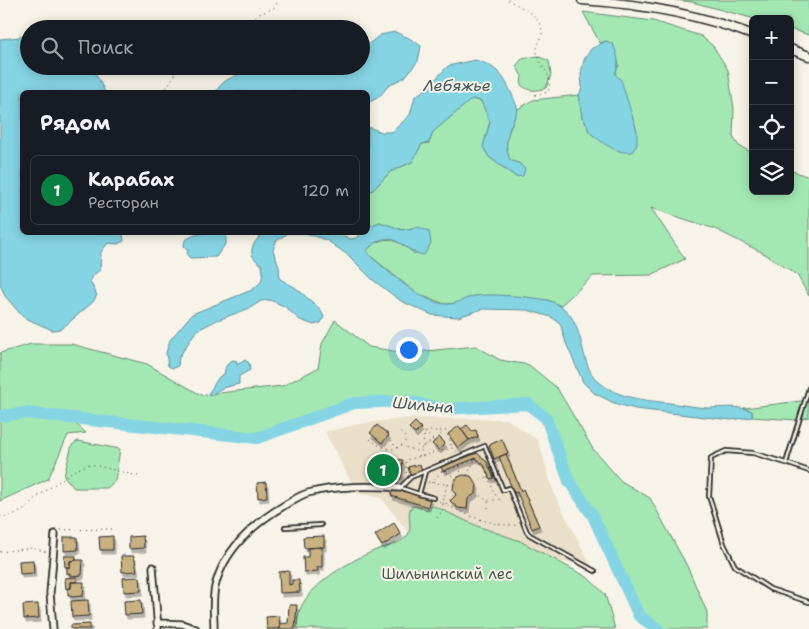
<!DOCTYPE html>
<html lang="ru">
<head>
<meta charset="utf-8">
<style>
	body { margin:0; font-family:"Shantell Sans",sans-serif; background:#20242c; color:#f1f3f6 }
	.controls { position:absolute; right:15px; top:15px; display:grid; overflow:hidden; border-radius:8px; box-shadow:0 2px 12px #0003 }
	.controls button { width:45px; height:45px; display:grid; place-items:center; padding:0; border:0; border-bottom:1px solid #363941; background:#171b24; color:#f1f3f6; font:25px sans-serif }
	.you { position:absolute; left:408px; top:349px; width:18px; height:18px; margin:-12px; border:4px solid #fff; border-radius:50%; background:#1a73e8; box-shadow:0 0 0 8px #1a73e833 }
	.badge { display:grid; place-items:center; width:32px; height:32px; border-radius:50%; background:#0b8043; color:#fff; font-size:16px; font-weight:700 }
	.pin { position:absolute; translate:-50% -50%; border:2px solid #fff; box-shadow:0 1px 5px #0006 }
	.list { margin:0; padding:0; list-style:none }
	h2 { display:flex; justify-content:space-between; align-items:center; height:65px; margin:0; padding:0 20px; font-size:21px }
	h2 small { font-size:16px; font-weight:400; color:#9ea1a6 }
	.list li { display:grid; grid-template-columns:32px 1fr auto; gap:15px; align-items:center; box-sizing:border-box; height:70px; margin:0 10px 10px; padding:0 10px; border:1px solid #363941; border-radius:8px }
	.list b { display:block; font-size:19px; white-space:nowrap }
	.list p { margin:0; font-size:16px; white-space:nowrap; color:#9ea1a6 }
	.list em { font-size:16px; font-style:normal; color:#9ea1a6 }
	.icon { flex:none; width:28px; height:28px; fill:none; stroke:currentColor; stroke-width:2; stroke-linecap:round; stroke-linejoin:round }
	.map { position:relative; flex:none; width:809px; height:629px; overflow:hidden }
	.search { position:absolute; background:#171b24; box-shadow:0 2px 12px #0003; left:20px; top:20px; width:350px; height:55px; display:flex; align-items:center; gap:12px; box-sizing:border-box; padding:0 18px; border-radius:28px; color:#9ea1a6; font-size:19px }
	.panel { position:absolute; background:#171b24; box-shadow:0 2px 12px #0003; left:20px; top:90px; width:350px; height:145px; border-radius:8px }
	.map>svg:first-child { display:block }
</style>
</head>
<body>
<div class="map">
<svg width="809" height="629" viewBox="0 0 809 629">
	<defs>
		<filter id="shadow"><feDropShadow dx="2" dy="4" stdDeviation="0" flood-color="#0004"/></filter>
	</defs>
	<rect width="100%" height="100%" fill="#f7f3e8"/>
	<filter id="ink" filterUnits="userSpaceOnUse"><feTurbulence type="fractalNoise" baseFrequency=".02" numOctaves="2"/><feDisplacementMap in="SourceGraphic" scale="10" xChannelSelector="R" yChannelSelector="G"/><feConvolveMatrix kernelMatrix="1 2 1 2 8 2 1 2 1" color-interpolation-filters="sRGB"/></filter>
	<g filter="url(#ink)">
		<!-- built -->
		<path fill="#eadfc9" d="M411,418L506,419L538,440L555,496L591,565L420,547L381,498L357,493L325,432L364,423Z"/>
		<!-- green -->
		<path fill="#a3e8b3" stroke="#678a6f" d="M675,0H809V35L790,29V19H755L692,2Z
			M583,12L653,21L701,36L713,46L728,70L734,109L733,137L739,146L753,153V191H790V170L809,177V296L797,275L765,254L715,229L651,208L685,259L651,275L593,276L560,306L548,300L475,296L459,303L445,304L417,294L368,254L367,250C386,231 398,241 415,254L418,227L402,230L380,222L368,227V191L373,190L390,172L412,162L422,144L429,143L433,132L471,99L481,101L490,121L483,147L489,157L516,177L520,164L510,160L507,152L506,139L518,109L533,100L579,95L582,117L587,125L637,131L615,74L619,65L613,44L606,41L600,43Z
			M537,56L549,61L551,75L546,88C536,91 530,92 521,85L522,76L516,66L522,59Z
			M335,320L369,347L406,353L476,346L500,360L529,365L557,388L593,449L621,481L650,498L687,566L707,612V629H658L639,616L593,516L569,481L546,418L528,404L445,409L407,401L354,403L257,438L61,418L74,422L86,433L68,435L48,479L0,501V353L31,344H71L147,364L201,395L282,386L318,368L322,344Z
			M809,400V417L797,420L752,417V411L744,408Z
			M78,441L120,449L115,481L107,488H74L64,476L72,445Z
			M415,506L427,510L430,507L434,506L477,526L520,541L587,577L605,594L615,629H298C290,594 349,561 376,550C386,546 399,545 407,536C414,527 406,516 411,507Z"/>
		<!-- water -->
		<path fill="#85d4e3" stroke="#619099" d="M395,32L409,38L421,46L418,61L405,77L389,85L379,97L368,103V92H216C225,74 240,79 249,66H361V50L380,35Z
			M29,36V66H92L105,92H22V232L123,233L124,241L118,244L108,243L101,252L100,270L92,276L90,281L97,295L93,302L61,329L52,330L23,317L5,296L0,284V39Z
			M606,41L613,44C618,56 620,62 615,74L621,80L637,131V145L632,152C615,154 602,142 589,132L587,125L582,117L579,95L582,88L581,73L584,60L591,49Z
			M475,60C503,67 508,85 518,109C510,128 502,140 510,160L520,164L525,169L523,176L516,177L489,157L483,147L490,122L481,101L472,99L433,132L429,143L422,144L412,162L390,172L373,190L368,191V127L382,132H392L410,115L415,96L425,90L448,66Z
			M380,222L402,230L418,227L429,231L431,243L424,255C401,252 393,223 367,250L368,254C387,270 422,304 447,304C458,304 465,298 475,296C488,293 533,297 547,300C590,311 575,364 599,382C620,399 644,400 670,403C682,405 695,407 707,408C722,408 738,405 752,411V417L731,420L635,409L614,403L594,393L583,382L566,343L560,323L551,317L527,310L483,309L458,317L432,315L401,301L373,280L349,256L328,241L306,233H288L276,241L273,250L279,267L280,279L296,288L320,309L324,317L321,323L314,325L300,320L284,306L270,300L261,301L250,308L215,321L196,331L179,357L178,366L173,368L168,366L166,353L170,340L192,314L252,290L261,282L263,273L262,265C245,254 252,244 263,233H337L351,239L356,238L362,233L368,232L369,226Z
			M208,232L226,233V243L216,257L190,258L187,255L188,250L184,246L185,240L195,235Z
			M232,360L237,361V365L245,360L249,363L250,370L239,376V384L222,388L212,395L208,394L219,377L224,374L226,366Z"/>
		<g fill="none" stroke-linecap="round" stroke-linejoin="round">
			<!-- river -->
			<path stroke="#85d4e3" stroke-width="12" d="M0,416L25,413L257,438L354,403L407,401L445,409L528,404L546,418L569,481L593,516L639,616L658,629"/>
		</g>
		<!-- building -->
		<path fill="#cab181" stroke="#2b2b2b" filter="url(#shadow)" d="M415,422L421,428L415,434L409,428Z
			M377,425L389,435L382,443L370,433Z
			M467,425L472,431L476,430L478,437L469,440L461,429Z
			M459,426L469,440L458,448L448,434Z
			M439,437L445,443L439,450L432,444Z
			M502,439L508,453L494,459L489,445Z
			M477,453L487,462L494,478L490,479L484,465L476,458L443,471L441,467Z
			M506,454L521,491L523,489L539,526L532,529L517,492L514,493L499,457Z
			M378,458L403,460L401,479L380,476V475L376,474Z
			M420,464L422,471L410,475L408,467Z
			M463,475L471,476L477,485L476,493L468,499L467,509L458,508L450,501L456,495L453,490L454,482L458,477Z
			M266,482L267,497L258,498L257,483Z
			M398,489L430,499L428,507L391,496L393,490L397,492Z
			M394,523L401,534L382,546L375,535Z
			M113,536V550H100L99,537Z
			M143,536L144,548L129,549V537Z
			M324,536V547L304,548L303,537Z
			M64,537H77L78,550L64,551Z
			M322,547V567H317L318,571L304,572L303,557H308V548Z
			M64,556H76V560L70,561V567H65Z
			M121,556H134L137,571L122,572Z
			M33,560L34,573L20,574L19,561Z
			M76,560H83L82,575L70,576V573L67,574V567H70V561Z
			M289,571V585L292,584V580H299L300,592L280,593L279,572Z
			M77,577V582H71V588L66,589L65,578Z
			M140,577L141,591L124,592L123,578Z
			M71,582H84L83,596L71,597V595H68V588H71Z
			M88,600L89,616L72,617L71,601Z
			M141,600L142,614L125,615L124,601Z
			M38,604L39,618L24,619L23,605Z
			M289,605H297L295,629H280V624L288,623Z
			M279,616L280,629H267L266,617Z
			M90,624V629H71V625Z"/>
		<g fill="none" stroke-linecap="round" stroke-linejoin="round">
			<defs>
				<path id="lane" d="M809,388L786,463L809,471
					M786,463L753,453L726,451L711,458L709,496L724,544L735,566L770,589L809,602
					M401,487L411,477L485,446L503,490L509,488L527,532L530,535L595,571
					M401,488L419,494L425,472
					M419,494L434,498
					M285,527L321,525"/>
				<path id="street" d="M153,567L158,629
					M157,623L182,624L196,629
					M53,629L50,593L55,534
					M214,629C214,615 212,600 215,587C223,551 254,523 285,505C292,501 300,495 308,493C338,485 370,486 400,488"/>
				<path id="secondary" d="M582,0C640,4 699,14 753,35
					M790,49L809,56"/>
			</defs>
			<!-- lane casing -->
			<use href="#lane" stroke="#2b2b2b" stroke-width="6"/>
			<!-- street casing -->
			<use href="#street" stroke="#2b2b2b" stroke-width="9"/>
			<!-- secondary casing -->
			<use href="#secondary" stroke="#2b2b2b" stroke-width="11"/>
			<!-- path -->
			<path stroke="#2b2b2b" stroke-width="1" stroke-dasharray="1 4" stroke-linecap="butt" d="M508,0C521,7 543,16 542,34C541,41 536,45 537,52C540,69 554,73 548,92L535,95
				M240,29L250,22L257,15L274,8L279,0
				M164,92L177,71L184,66
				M421,429L433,440
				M388,436L394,444L395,448
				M370,439C382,448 393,455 405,442V437L398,430
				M417,445L422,449
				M424,445L434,441L443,432
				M401,446L414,450L420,453
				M419,456L423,447L424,435L427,431H446L452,447
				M460,466L461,475
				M447,472L456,479
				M406,473V460L452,448L458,452
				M467,475L475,460
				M476,481L488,477
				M428,482L453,485
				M431,483L442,471L443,472L476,459L484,466L495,495L499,494
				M476,493L488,501L502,499
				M439,501C462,513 491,527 518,525
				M488,502V512
				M446,504L455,493
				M0,516L5,517L23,511L33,500L73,471L90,464L138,476
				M437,518L443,510L442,507L447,485
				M61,530L113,529
				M0,552L32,548L47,552"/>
			<!-- lane -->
			<use href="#lane" stroke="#f7f3e8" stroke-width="2.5"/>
			<!-- street -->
			<use href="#street" stroke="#f7f3e8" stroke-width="5.5"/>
			<!-- secondary -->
			<use href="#secondary" stroke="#f7f3e8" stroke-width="8"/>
		</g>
	</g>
	<g text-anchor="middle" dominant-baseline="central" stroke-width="4" stroke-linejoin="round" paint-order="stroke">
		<!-- park labels -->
		<g font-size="15" fill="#495a4d" stroke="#f7f3e8">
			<text x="447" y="574">Шильнинский лес</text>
		</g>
		<!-- water labels -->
		<g font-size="16" font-style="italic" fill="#425559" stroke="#f7f3e8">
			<text x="457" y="85">Лебяжье</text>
			<text transform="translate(423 405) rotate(5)">Шильна</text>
		</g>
	</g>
</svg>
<div class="controls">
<button>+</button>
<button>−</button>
<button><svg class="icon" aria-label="locate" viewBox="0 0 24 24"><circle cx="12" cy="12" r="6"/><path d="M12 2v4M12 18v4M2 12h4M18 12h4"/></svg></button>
<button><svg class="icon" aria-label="layers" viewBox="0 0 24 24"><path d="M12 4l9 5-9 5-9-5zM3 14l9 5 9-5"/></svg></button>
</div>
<div class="you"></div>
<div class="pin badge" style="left:383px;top:470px">1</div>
<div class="search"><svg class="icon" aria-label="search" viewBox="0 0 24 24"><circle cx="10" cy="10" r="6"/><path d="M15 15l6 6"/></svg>Поиск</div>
<section class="panel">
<h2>Рядом<small></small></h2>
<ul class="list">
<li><span class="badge">1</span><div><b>Карабах</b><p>Ресторан</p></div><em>120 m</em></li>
</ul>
</section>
</div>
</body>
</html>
